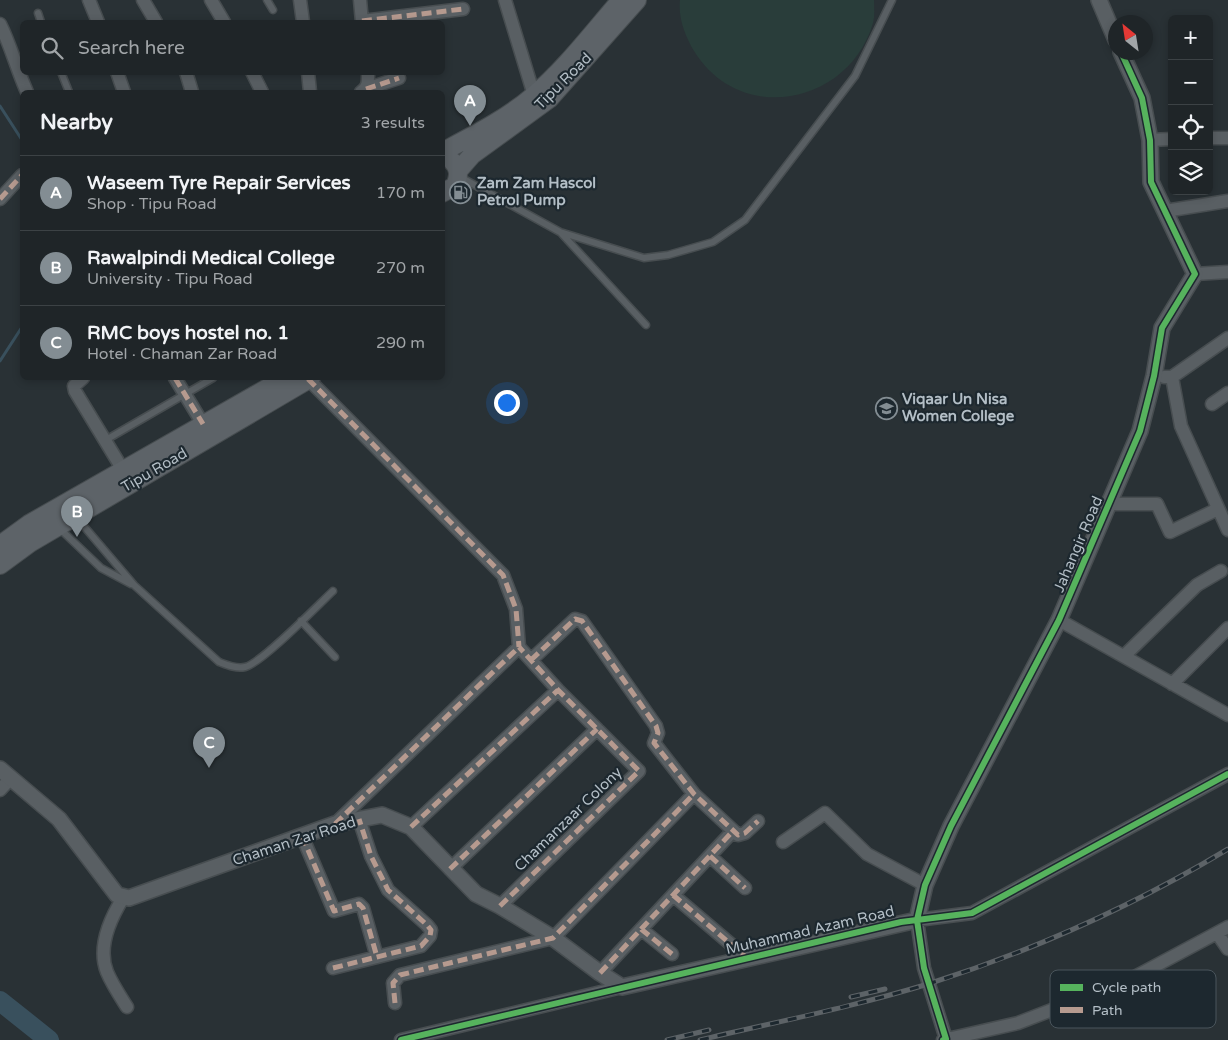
<!DOCTYPE html>
<html lang="en">
<head>
<meta charset="utf-8">
<style>
	body { margin:0; font-family:"Varela Round",sans-serif; background:#2c3134; color:#f1f3f6 }
	.controls { position:absolute; right:15px; top:15px; display:grid; overflow:hidden; border-radius:8px; box-shadow:0 2px 8px #0003 }
	.controls button { width:45px; height:45px; display:grid; place-items:center; padding:0; border:0; border-bottom:1px solid #3c4245; background:#1f2528; color:#f1f3f6; font:25px sans-serif }
	.compass { position:absolute; left:1108px; top:15px; width:45px; height:45px; border-radius:50%; background:#1f2528; box-shadow:0 2px 8px #0003; rotate:330deg }
	.you { position:absolute; left:506px; top:402px; width:18px; height:18px; margin:-12px; border:4px solid #fff; border-radius:50%; background:#1a73e8; box-shadow:0 0 0 8px #1a73e833 }
	.badge { display:grid; place-items:center; width:32px; height:32px; border-radius:50%; background:#838d93; color:#fff; font-size:16px; font-weight:700 }
	.pin { position:absolute; translate:-50% -41px; filter:drop-shadow(0 1px 2px #0008) }
	.pin::after { content:''; position:absolute; top:26px; width:18px; height:15px; background:inherit; clip-path:polygon(0 0,100% 0,50% 100%) }
	.list { margin:0; padding:0; list-style:none }
	h2 { display:flex; justify-content:space-between; align-items:center; height:65px; margin:0; padding:0 20px; font-size:21px }
	h2 small { font-size:16px; font-weight:400; color:#a1a5a8 }
	.list li { display:grid; grid-template-columns:32px 1fr auto; gap:15px; align-items:center; box-sizing:border-box; height:75px; padding:0 20px; border-top:1px solid #3c4245 }
	.list b { display:block; font-size:19px; white-space:nowrap }
	.list p { margin:0; font-size:16px; white-space:nowrap; color:#a1a5a8 }
	.list em { font-size:16px; font-style:normal; color:#a1a5a8 }
	.icon { flex:none; width:28px; height:28px; fill:none; stroke:currentColor; stroke-width:2; stroke-linecap:round; stroke-linejoin:round }
	.map { position:relative; flex:none; width:1228px; height:1040px; overflow:hidden }
	.search { position:absolute; background:#1f2528; box-shadow:0 2px 8px #0003; left:20px; top:20px; width:425px; height:55px; display:flex; align-items:center; gap:12px; box-sizing:border-box; padding:0 18px; border-radius:8px; color:#a1a5a8; font-size:19px }
	.panel { position:absolute; background:#1f2528; box-shadow:0 2px 8px #0003; left:20px; top:90px; width:425px; height:290px; border-radius:8px }
	.map>svg:first-child { display:block }
</style>
</head>
<body>
<div class="map">
<svg width="1228" height="1040" viewBox="0 0 1228 1040">
	<rect width="100%" height="100%" fill="#293135"/>
	<!-- green -->
	<path fill="#293d3a" d="M680,0H874C874,7 875,16 873,23C849,105 740,126 694,51C685,36 678,18 680,0Z"/>
	<g fill="none" stroke-linecap="round" stroke-linejoin="round">
		<!-- stream -->
		<path stroke="#39505d" stroke-width="3" d="M0,106L22,140
			M0,361L22,327"/>
		<!-- river -->
		<path stroke="#39505d" stroke-width="20" d="M0,1001L49,1040"/>
		<defs>
			<path id="service" d="M267,0L273,10
				M38,13L41,22
				M61,72L69,92
				M460,177L560,232L644,258L668,255L713,242L745,220L855,76L892,0
				M562,234L646,325
				M104,441L213,378
				M76,517L134,585L219,662C227,665 236,669 245,667C262,663 317,606 333,591
				M58,527L101,568L131,584
				M301,621L335,657"/>
			<path id="minor" d="M89,0L98,22
				M143,0L156,22
				M211,0L224,22
				M300,0L303,22
				M360,0L362,22
				M505,0L534,95
				M362,21L463,9
				M0,24C11,46 17,70 27,92
				M117,72L124,92
				M186,72L192,92
				M252,72L262,92
				M308,72L310,92
				M366,89L399,78
				M361,92C369,87 368,81 368,72
				M1209,138H1228
				M1150,140L1172,139
				M0,199L22,175
				M1165,211L1228,201
				M1195,274L1228,272
				M1164,377H1172L1228,338
				M1172,377L1181,426L1228,530
				M83,378L74,386L75,391L123,470
				M175,378L203,424
				M308,379L503,575L516,609L519,647
				M1212,404L1228,393
				M1109,504H1157L1170,532L1218,509
				M1059,620L1228,715
				M1124,656L1197,585L1221,571
				M531,660L575,619L582,621L656,726L658,733L654,743L694,794L738,835L745,833L758,821
				M1172,684L1228,628
				M0,790L11,778
				M335,824L519,647
				M411,827L558,690
				M302,836L334,911L359,904L363,908L377,957
				M783,842L825,813L867,854L925,885
				M710,856L745,888
				M450,869L597,729
				M673,895L747,958
				M123,898C110,919 97,947 107,972C112,984 120,996 127,1007
				M500,906L639,771L558,690L519,647
				M641,929L672,954
				M1217,933L1228,949
				M333,968L421,946L430,936L431,930L427,925L388,890L371,856L359,819
				M600,973L733,831
				M395,1003L393,983L400,975L553,938L694,794
				M946,1039L924,968L917,920L972,913L1228,774
				M401,1040L622,987
				M943,1040L1018,1023L1127,981L1228,927"/>
			<path id="tertiary" d="M1099,0L1116,40
				M0,769L59,819L117,895L129,898L335,824L382,815L411,827L476,894L500,906L553,938L600,973L622,987L917,920L925,885L951,826L1059,620L1140,431L1154,376L1162,328L1195,274L1151,182L1150,140L1142,98L1121,52"/>
			<path id="secondary" d="M442,152C474,135 506,119 533,96C566,68 593,32 621,0
				M458,171L472,155L549,99L637,0
				M442,193L455,186C459,176 460,169 452,161
				M0,545L29,524L285,378
				M0,565L30,543L311,378"/>
		</defs>
		<!-- service casing -->
		<use href="#service" stroke="#474d50" stroke-width="9"/>
		<!-- minor casing -->
		<use href="#minor" stroke="#474d50" stroke-width="15"/>
		<!-- tertiary casing -->
		<use href="#tertiary" stroke="#474d50" stroke-width="18"/>
		<!-- secondary casing -->
		<use href="#secondary" stroke="#474d50" stroke-width="20"/>
		<!-- service -->
		<use href="#service" stroke="#595f63" stroke-width="6"/>
		<!-- minor -->
		<use href="#minor" stroke="#595f63" stroke-width="12"/>
		<!-- tertiary -->
		<use href="#tertiary" stroke="#595f63" stroke-width="15"/>
		<!-- secondary -->
		<use href="#secondary" stroke="#5d6368" stroke-width="18"/>
		<defs>
			<path id="rail" d="M851,997L885,989
				M667,1040L709,1030
				M700,1040C776,1022 853,1007 928,984C1032,951 1135,905 1228,849"/>
		</defs>
		<!-- rail casing -->
		<use href="#rail" stroke="#5d6367" stroke-width="5"/>
		<!-- rail -->
		<use href="#rail" stroke="#1d282f" stroke-width="3" stroke-dasharray="9" stroke-linecap="butt"/>
		<!-- quiet -->
		<path stroke="#b69a8f" stroke-width="5" stroke-dasharray="10 5" stroke-linecap="butt" d="M362,21L463,9
			M366,89L399,78
			M0,199L22,175
			M175,378L203,424
			M308,379L503,575L516,609L519,647
			M531,660L575,619L582,621L656,726L658,733L654,743L694,794L738,835L745,833L758,821
			M335,824L519,647
			M411,827L558,690
			M302,836L334,911L359,904L363,908L377,957
			M710,856L745,888
			M450,869L597,729
			M673,895L747,958
			M500,906L639,771L558,690L519,647
			M641,929L672,954
			M333,968L421,946L430,936L431,930L427,925L388,890L371,856L359,819
			M600,973L733,831
			M395,1003L393,983L400,975L553,938L694,794"/>
		<defs>
			<path id="cycleway" d="M401,1040L901,922L972,913L1228,774
				M943,1040L946,1039L924,968L917,920L925,885L951,826L1059,620L1140,431L1154,376L1162,328L1195,274L1151,182L1150,140L1142,98L1121,52"/>
		</defs>
		<!-- cycleway casing -->
		<use href="#cycleway" stroke="#1d282f" stroke-width="9"/>
		<!-- cycleway -->
		<use href="#cycleway" stroke="#56b35d" stroke-width="6"/>
	</g>
	<!-- icons -->
	<defs>
		<symbol id="fuel-ring" viewBox="-11 -11 22 22"><circle r="9.5" fill="#1d282f" stroke="#838d93" stroke-width="1.5"/><path d="M-5.5-6h7V0h2V4h1.3V-2.5L3-4.5l.8-.8L6-3V5H2.5V1h-1V6h-7ZM-4.2-4.7v3.2H.2V-4.7Z" fill="#838d93"/></symbol>
		<symbol id="university-ring" viewBox="-11 -11 22 22"><circle r="9.5" fill="#1d282f" stroke="#838d93" stroke-width="1.5"/><path d="M0-5L7-2L0 1L-7-2ZM-4 1L0 2.5L4 1V4Q0 6-4 4Z" fill="#838d93"/></symbol>
	</defs>
	<g fill-rule="evenodd">
		<use href="#fuel-ring" x="448" y="180" width="25" height="25"/>
		<use href="#university-ring" x="874" y="396" width="25" height="25"/>
	</g>
	<g text-anchor="middle" dominant-baseline="central" stroke-width="4.5" stroke-linejoin="round" paint-order="stroke">
		<!-- street labels -->
		<g font-size="15" fill="#b3bec6" stroke="#1d282f">
			<text transform="translate(563 81) rotate(-45)">Tipu Road</text>
			<text transform="translate(154 470) rotate(-30)">Tipu Road</text>
			<text transform="translate(1078 544) rotate(-67)">Jahangir Road</text>
			<text transform="translate(568 819) rotate(-44)">Chamanzaar Colony</text>
			<text transform="translate(294 841) rotate(-18)">Chaman Zar Road</text>
			<text transform="translate(810 930) rotate(-13)">Muhammad Azam Road</text>
		</g>
		<!-- poi labels -->
		<g font-size="15" font-weight="bold" fill="#b3bec6" stroke="#1d282f" text-anchor="start">
			<text x="477" y="183">Zam Zam Hascol<tspan x="477" dy="17">Petrol Pump</tspan></text>
			<text x="902" y="399">Viqaar Un Nisa<tspan x="902" dy="17">Women College</tspan></text>
		</g>
	</g>
	<!-- legend -->
	<rect x="1050" y="970" width="166" height="58" rx="8" fill="#1d282f" stroke="#4a555c" stroke-width="1"/>
	<rect x="1060" y="984" width="23" height="7" fill="#56b35d"/>
	<rect x="1060" y="1007" width="23" height="6" fill="#b69a8f"/>
	<g font-size="14" fill="#b3bec6">
		<text x="1092" y="992">Cycle path</text>
		<text x="1092" y="1015">Path</text>
	</g>
</svg>
<div class="controls">
<button>+</button>
<button>−</button>
<button><svg class="icon" aria-label="locate" viewBox="0 0 24 24"><circle cx="12" cy="12" r="6"/><path d="M12 2v4M12 18v4M2 12h4M18 12h4"/></svg></button>
<button><svg class="icon" aria-label="layers" viewBox="0 0 24 24"><path d="M12 4l9 5-9 5-9-5zM3 14l9 5 9-5"/></svg></button>
</div>
<svg class="compass" viewBox="-18 -18 36 36"><path d="M0-13l5 13h-10z" fill="#e53935"/><path d="M0 13l5-13h-10z" fill="#a1a5a8"/></svg>
<div class="you"></div>
<div class="pin badge" style="left:470px;top:126px">A</div>
<div class="pin badge" style="left:77px;top:537px">B</div>
<div class="pin badge" style="left:209px;top:768px">C</div>
<div class="search"><svg class="icon" aria-label="search" viewBox="0 0 24 24"><circle cx="10" cy="10" r="6"/><path d="M15 15l6 6"/></svg>Search here</div>
<section class="panel">
<h2>Nearby<small>3 results</small></h2>
<ul class="list">
<li><span class="badge">A</span><div><b>Waseem Tyre Repair Services</b><p>Shop · Tipu Road</p></div><em>170 m</em></li>
<li><span class="badge">B</span><div><b>Rawalpindi Medical College</b><p>University · Tipu Road</p></div><em>270 m</em></li>
<li><span class="badge">C</span><div><b>RMC boys hostel no. 1</b><p>Hotel · Chaman Zar Road</p></div><em>290 m</em></li>
</ul>
</section>
</div>
</body>
</html>
